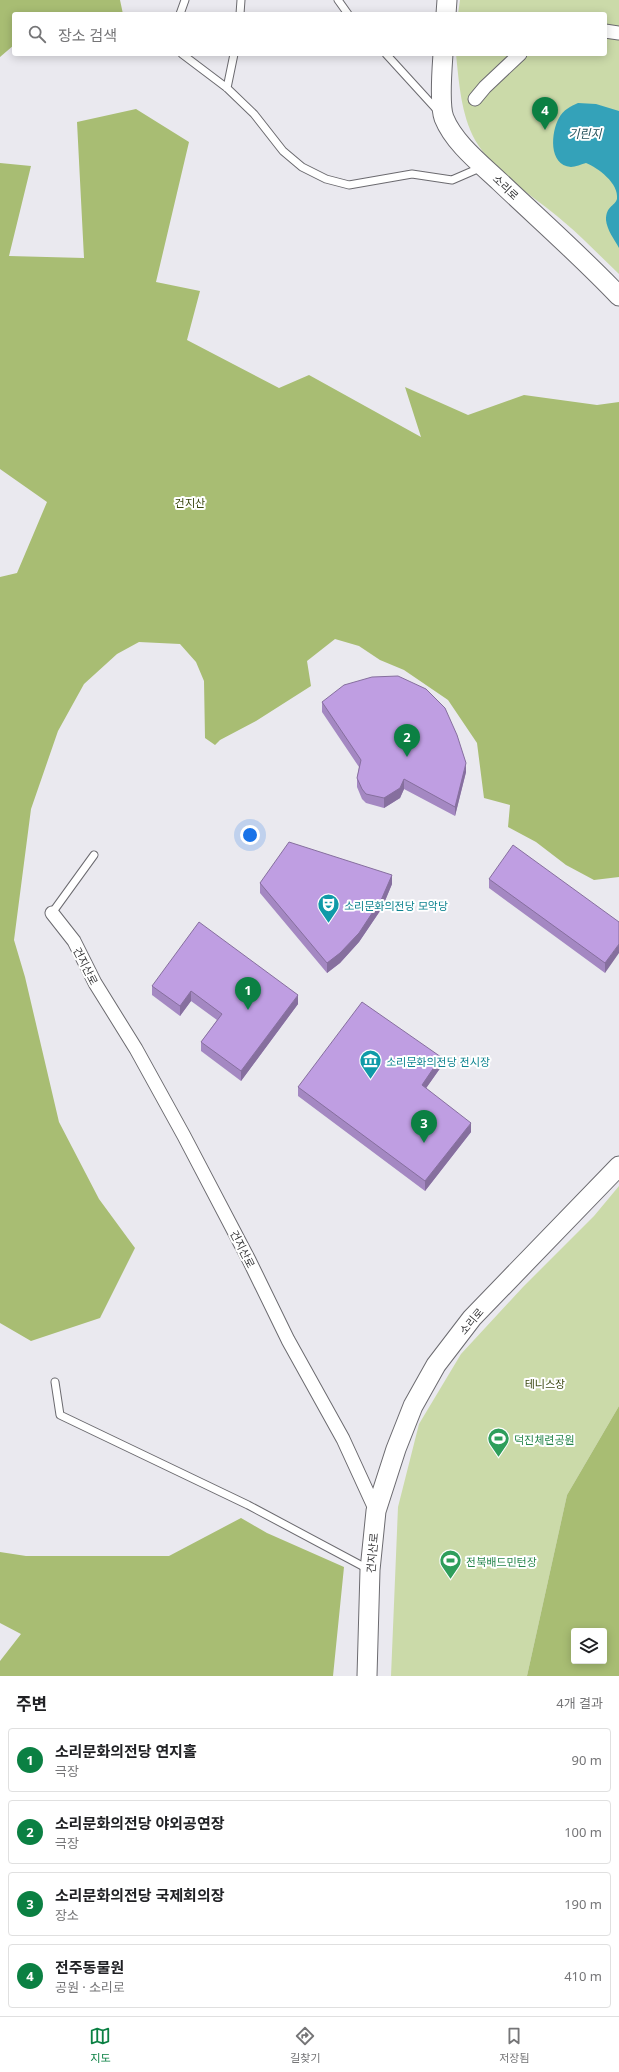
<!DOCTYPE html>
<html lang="ko">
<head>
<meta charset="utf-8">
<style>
	body { margin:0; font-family:"Noto Sans","Noto Sans KR",sans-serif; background:#f2f2f2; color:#202124 }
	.controls { position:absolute; right:12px; bottom:12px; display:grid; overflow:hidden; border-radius:4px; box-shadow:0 2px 10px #0003 }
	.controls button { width:36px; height:36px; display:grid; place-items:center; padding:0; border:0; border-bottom:1px solid #e0e0e0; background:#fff; color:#202124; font:20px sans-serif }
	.you { position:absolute; left:250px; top:835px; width:14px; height:14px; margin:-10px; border:3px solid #fff; border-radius:50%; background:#1a73e8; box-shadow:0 0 0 6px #1a73e833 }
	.badge { display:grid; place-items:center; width:26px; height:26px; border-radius:50%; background:#0b8043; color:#fff; font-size:13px; font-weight:700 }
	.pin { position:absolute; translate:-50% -33px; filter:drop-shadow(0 1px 2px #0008) }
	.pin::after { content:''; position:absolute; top:21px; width:14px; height:12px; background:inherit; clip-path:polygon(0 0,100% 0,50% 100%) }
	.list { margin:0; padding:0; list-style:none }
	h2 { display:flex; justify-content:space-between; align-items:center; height:52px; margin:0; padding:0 16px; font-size:17px }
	h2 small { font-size:13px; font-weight:400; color:#757577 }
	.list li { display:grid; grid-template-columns:26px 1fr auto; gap:12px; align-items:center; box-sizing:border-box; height:64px; margin:0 8px 8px; padding:0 8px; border:1px solid #e0e0e0; border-radius:4px }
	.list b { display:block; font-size:15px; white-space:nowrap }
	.list p { margin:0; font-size:13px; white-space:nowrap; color:#757577 }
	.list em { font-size:13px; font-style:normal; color:#757577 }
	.icon { flex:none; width:22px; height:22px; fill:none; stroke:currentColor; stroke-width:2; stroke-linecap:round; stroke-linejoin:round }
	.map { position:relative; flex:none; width:619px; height:1676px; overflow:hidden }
	.search { position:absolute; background:#fff; box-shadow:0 2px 10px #0003; left:12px; right:12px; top:12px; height:44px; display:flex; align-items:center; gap:10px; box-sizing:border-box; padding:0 14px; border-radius:4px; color:#757577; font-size:15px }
	.sheet { height:340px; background:#fff }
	nav { display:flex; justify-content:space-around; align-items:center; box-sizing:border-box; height:56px; border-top:1px solid #e0e0e0; background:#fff; font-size:11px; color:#757577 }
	nav a { display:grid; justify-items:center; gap:2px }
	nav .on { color:#0b8043 }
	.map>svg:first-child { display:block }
</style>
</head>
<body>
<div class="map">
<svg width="619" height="1676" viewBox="0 0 619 1676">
	<rect width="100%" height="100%" fill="#eae9ef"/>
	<!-- green -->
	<path fill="#cbdaa9" d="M460,0H619V274C601,257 583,238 564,222C534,196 495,174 475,140C461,114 459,83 456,54H605V14H458Z
		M619,1186V1406L567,1495L527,1676H391L398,1507L419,1424L461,1354L523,1287L594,1216Z"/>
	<!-- forest -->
	<path fill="#a8bd73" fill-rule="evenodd" d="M0,0H120L123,14H14V45L0,57Z
		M136,109L189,142L156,282L200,291L187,340L279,388L309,375L421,437L405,387L468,415L524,395L597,405L619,402V877L594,880L566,865L536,842L508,827L510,805L484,798L477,743L448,700L404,670L380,660L359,646L335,639L307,661L311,686L256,721L220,740L215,745L205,738L204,681L196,662L180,644L139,642L117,654L84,684L58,731L31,809L14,940L25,977L59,1122L99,1199L135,1248L100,1318L31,1341L0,1323V577L17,573L47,502L0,469V163L31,166L9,256L84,258L77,122Z
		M619,1406V1676H527L567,1495ZM574,1631H604V1661H574Z
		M241,1518L267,1533L344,1567L333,1676H0V1661L21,1634L0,1623V1552L26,1556H169Z"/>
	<!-- water -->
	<path fill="#34a2b9" d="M578,103L596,104L619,111V248C614,239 607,230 606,220C606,206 614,207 617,199C619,183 598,168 586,163C582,164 575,167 571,167C548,165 551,132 559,118C563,110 571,106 578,103Z"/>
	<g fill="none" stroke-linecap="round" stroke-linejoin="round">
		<defs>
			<path id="lane" d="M338,0L348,14
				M180,14L185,0
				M240,14L241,0
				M182,54L227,88L254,114L283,151L302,167L326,179L349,185L412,174L452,180L482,167
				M386,54L438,111
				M227,88L234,54
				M52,913L94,855
				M55,1382L60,1415L248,1505L368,1569"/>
			<path id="street" d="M605,31L619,33
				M475,99L485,87L520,54
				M52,913L74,941L95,983L136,1049L184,1136L249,1260L288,1340L343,1439L376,1511"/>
			<path id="secondary" d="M446,14L447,0
				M443,54C442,69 439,105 444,118C454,143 481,164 500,182C540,220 581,256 619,296
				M367,1676L370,1570L376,1511L396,1449L413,1406L436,1365L472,1318L619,1166"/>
		</defs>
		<!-- lane casing -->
		<use href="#lane" stroke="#6b6a6f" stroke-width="9"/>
		<!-- street casing -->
		<use href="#street" stroke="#6b6a6f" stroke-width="15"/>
		<!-- secondary casing -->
		<use href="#secondary" stroke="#6b6a6f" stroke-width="21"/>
		<!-- lane -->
		<use href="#lane" stroke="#fff" stroke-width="7"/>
		<!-- street -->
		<use href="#street" stroke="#fff" stroke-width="13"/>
		<!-- secondary -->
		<use href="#secondary" stroke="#fff" stroke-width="19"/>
	</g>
	<!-- wall -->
	<path fill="#a488c2" d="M322,702L466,772L455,816L404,789L400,798L384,808L366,803L362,799L357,787V778L359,767L322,712Z
		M489,879L619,922L605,973L489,888Z
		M260,883L392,884L382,908L359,942L340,963L327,973L260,893Z
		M152,986L298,1004L241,1081L201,1051V1042L217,1020L191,1001L180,1016L152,995Z
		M441,1067L426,1088L471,1132L425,1191L298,1096V1087Z"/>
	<!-- shaded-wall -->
	<path fill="#866f9e" d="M466,763V772L455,816V807Z
		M404,779V789L400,798L384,808V798Z
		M392,875V884L382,908L359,942L340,963L327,973V963Z
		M619,944V953L605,973V963Z
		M191,991V1001L180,1016V1006Z
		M298,995V1004L241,1081V1071Z
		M441,1057V1067L422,1094V1085Z
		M471,1123V1132L425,1191V1181Z"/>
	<!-- building -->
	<path fill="#bf9ee2" stroke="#866f9e" d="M398,676L426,689L445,708L457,735L466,763L455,807L404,779L400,788L384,798L366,794L362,789L357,778L361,760L322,702L344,685L372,677Z
		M289,842L392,875L382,898L359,933L340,953L327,963L260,883Z
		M513,845L619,922V944L605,963L489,879Z
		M199,922L298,995L241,1071L201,1042L222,1014L191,991L180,1006L152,986Z
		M362,1002L441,1057L422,1085L471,1123L425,1181L298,1087Z"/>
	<!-- icons -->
	<defs>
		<symbol id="theatre-pin" viewBox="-11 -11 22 30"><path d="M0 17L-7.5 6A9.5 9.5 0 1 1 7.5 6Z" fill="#0f9aa8" stroke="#fff"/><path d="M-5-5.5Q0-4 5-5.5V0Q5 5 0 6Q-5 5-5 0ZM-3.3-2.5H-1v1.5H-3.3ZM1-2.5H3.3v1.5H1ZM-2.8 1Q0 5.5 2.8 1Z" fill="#fff"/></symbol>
		<symbol id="museum-pin" viewBox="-11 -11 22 30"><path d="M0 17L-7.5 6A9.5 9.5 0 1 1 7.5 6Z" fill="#0f9aa8" stroke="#fff"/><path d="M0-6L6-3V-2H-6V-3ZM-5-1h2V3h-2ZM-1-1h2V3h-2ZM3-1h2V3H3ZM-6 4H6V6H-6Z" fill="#fff"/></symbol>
		<symbol id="stadium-pin" viewBox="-11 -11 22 30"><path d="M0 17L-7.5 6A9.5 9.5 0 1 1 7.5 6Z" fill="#2e9e5b" stroke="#fff"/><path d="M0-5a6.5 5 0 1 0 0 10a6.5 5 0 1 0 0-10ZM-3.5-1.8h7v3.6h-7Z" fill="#fff"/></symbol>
	</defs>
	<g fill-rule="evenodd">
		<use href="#theatre-pin" x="316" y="892" width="25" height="34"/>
		<use href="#museum-pin" x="358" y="1048" width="25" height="34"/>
		<use href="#stadium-pin" x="486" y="1426" width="25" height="34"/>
		<use href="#stadium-pin" x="438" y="1548" width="25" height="34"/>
	</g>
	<g text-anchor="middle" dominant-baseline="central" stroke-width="4" stroke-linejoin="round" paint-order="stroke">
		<!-- street labels -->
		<g font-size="11" fill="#353537" stroke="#fff">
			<text transform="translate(506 187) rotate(44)">소리로</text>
			<text transform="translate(86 966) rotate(63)">건지산로</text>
			<text transform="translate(243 1249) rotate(63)">건지산로</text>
			<text transform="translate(471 1321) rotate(-50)">소리로</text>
			<text transform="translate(372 1553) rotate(-85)">건지산로</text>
		</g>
		<!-- park labels -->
		<g font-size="11" fill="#39460f" stroke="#fff">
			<text x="190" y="502">건지산</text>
			<text x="545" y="1383">테니스장</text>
		</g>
		<!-- culture labels -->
		<g font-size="11" fill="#0d838f" stroke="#fff" text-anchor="start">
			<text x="344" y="905">소리문화의전당 모악당</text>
			<text x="386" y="1061">소리문화의전당 전시장</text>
		</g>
		<!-- leisure labels -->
		<g font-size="11" fill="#27864d" stroke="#fff" text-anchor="start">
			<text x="514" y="1439">덕진체련공원</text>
			<text x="466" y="1561">전북배드민턴장</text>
		</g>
		<!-- water labels -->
		<g font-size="12" font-style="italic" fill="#22505a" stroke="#fff">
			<text x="585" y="133">기린지</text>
		</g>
	</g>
</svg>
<div class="controls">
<button><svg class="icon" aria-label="layers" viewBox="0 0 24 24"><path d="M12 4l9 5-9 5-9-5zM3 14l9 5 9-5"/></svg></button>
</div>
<div class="you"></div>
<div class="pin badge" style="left:248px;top:1010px">1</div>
<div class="pin badge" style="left:407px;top:757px">2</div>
<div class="pin badge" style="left:424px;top:1143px">3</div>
<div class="pin badge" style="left:545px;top:130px">4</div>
<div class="search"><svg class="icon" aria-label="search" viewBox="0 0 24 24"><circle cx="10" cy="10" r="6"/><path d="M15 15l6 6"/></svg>장소 검색</div>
</div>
<section class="sheet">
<h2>주변<small>4개 결과</small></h2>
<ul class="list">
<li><span class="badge">1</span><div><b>소리문화의전당 연지홀</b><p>극장</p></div><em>90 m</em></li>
<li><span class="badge">2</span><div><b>소리문화의전당 야외공연장</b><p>극장</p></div><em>100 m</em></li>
<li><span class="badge">3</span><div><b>소리문화의전당 국제회의장</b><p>장소</p></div><em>190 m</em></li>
<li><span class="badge">4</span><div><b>전주동물원</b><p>공원 · 소리로</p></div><em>410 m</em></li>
</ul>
</section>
<nav>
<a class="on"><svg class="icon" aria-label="map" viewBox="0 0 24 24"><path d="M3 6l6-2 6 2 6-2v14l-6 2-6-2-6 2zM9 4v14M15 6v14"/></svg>지도</a>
<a><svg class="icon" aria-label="directions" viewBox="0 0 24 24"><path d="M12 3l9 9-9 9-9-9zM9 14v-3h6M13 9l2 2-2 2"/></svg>길찾기</a>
<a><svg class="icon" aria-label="saved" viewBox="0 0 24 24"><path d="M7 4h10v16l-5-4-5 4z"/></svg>저장됨</a>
</nav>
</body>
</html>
